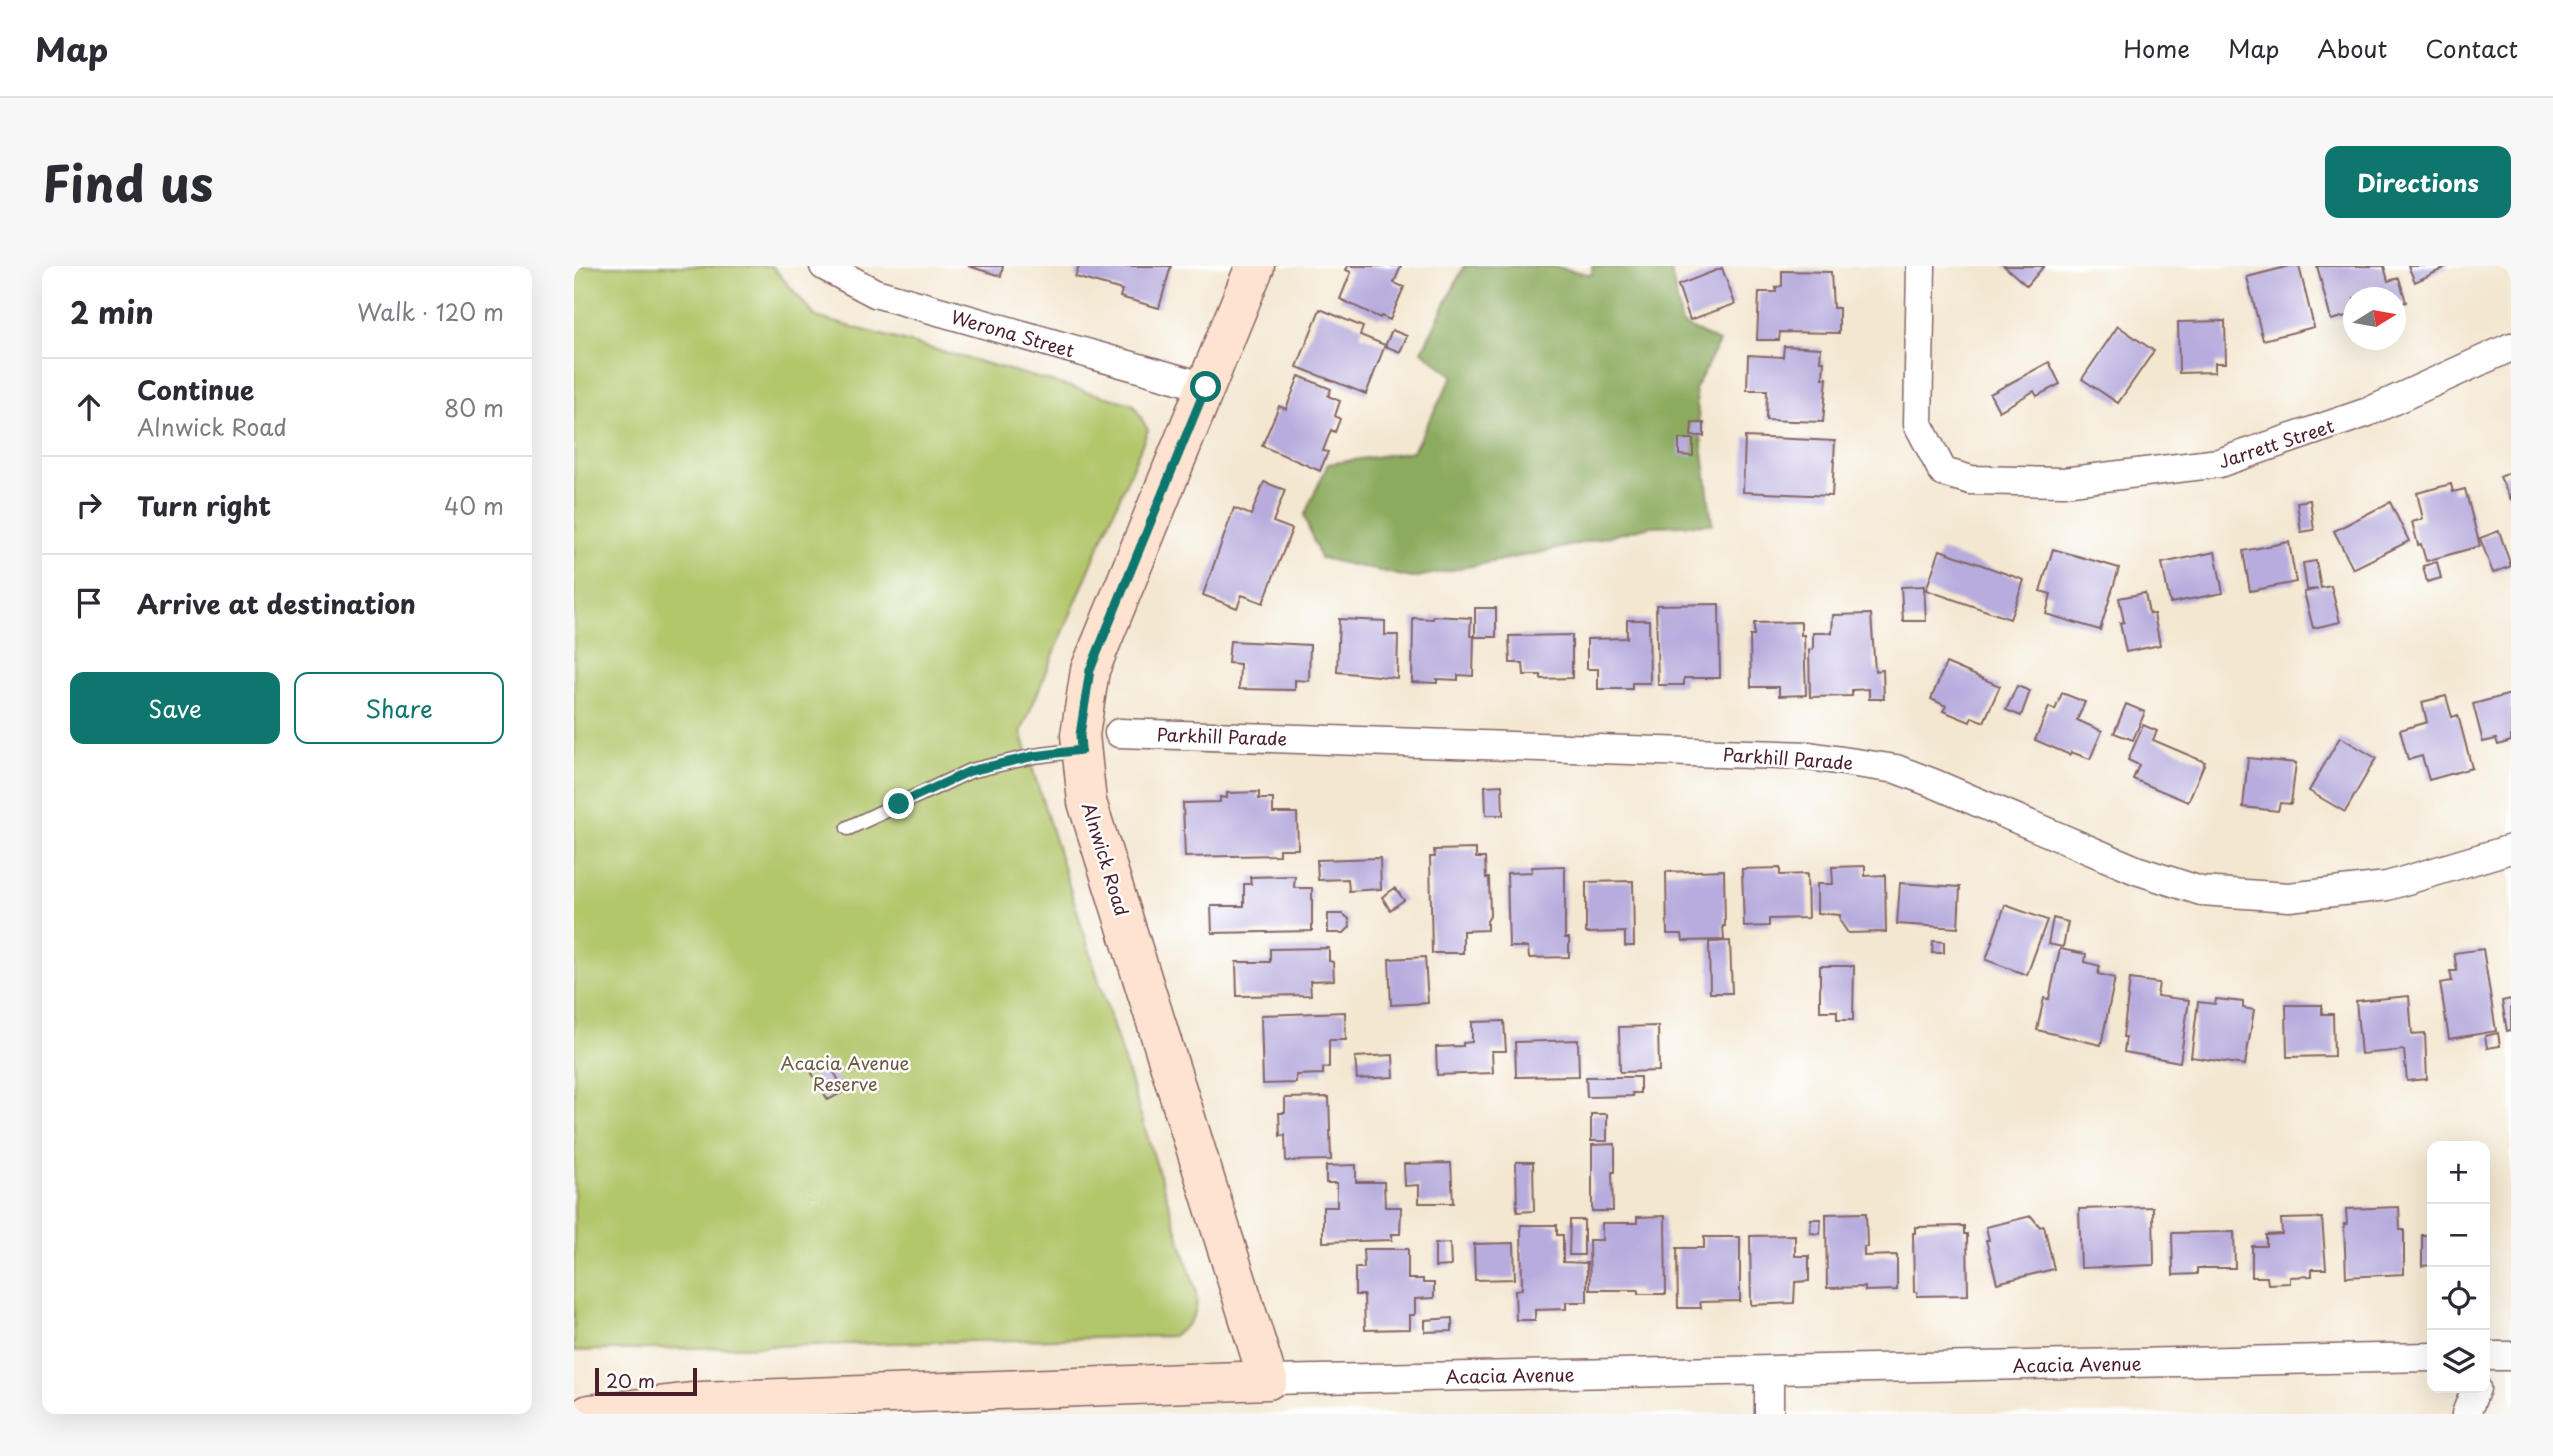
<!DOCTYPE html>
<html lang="en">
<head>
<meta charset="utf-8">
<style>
	body { margin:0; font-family:"Playpen Sans",sans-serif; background:#f7f7f7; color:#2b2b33 }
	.controls { position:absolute; right:21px; bottom:21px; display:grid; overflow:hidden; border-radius:14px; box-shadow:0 7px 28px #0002 }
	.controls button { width:63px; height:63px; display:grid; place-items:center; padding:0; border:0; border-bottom:2px solid #e1e1e2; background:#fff; color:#2b2b33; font:35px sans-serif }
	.compass { position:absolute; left:1769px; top:21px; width:63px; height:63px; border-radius:50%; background:#fff; box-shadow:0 7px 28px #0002; rotate:79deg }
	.scale { position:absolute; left:21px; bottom:18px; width:102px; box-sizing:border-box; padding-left:7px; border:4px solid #4a1f2b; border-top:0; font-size:19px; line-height:24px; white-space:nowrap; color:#4a1f2b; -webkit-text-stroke:5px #fff; paint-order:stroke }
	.stop { position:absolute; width:21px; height:21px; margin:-16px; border:5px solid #0f766e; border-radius:50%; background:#fff }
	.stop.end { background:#0f766e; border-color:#fff; box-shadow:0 2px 7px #0008 }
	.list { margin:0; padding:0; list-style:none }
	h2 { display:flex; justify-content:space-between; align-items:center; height:91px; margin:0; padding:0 28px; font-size:30px }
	h2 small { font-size:23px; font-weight:400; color:#7c7c81 }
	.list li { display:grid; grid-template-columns:46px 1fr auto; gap:21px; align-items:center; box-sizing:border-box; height:98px; padding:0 28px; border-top:2px solid #e1e1e2 }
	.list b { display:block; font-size:26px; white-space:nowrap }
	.list p { margin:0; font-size:23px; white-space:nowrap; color:#7c7c81 }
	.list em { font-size:23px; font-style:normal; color:#7c7c81 }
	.actions { display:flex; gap:14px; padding:21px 28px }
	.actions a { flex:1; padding:16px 0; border:2px solid #0f766e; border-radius:14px; text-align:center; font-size:24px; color:#0f766e }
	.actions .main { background:#0f766e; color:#fff }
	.icon { flex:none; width:38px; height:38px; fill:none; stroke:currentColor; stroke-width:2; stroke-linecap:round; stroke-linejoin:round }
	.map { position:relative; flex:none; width:1937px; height:1148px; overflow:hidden; border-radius:14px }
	header { display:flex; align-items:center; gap:42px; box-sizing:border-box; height:98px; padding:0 35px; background:#fff; border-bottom:2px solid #e1e1e2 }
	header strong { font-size:33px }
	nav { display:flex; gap:38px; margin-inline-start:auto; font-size:24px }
	.intro { display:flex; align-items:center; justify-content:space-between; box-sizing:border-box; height:168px; padding:0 42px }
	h1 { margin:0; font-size:49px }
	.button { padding:18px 32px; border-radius:14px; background:#0f766e; color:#fff; font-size:24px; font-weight:700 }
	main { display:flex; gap:42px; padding:0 42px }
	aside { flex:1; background:#fff; border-radius:14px; box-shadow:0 7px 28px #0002 }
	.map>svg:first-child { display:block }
</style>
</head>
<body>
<header>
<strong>Map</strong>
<nav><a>Home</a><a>Map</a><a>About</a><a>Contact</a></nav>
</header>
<div class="intro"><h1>Find us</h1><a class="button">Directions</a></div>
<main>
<aside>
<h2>2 min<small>Walk · 120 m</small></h2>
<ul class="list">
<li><svg class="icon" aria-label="ahead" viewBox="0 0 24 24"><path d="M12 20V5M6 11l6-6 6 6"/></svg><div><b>Continue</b><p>Alnwick Road</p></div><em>80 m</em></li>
<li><svg class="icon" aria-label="right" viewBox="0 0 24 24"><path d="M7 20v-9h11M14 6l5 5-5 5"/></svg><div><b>Turn right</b></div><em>40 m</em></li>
<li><svg class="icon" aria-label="arrive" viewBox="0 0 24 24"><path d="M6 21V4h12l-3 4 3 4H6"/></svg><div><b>Arrive at destination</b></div></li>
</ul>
<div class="actions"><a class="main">Save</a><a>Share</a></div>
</aside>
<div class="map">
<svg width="1937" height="1148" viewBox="0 0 1937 1148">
	<rect width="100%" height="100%" fill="#fff"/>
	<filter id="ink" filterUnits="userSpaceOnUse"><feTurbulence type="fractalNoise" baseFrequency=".0143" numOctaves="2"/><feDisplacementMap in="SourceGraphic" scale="14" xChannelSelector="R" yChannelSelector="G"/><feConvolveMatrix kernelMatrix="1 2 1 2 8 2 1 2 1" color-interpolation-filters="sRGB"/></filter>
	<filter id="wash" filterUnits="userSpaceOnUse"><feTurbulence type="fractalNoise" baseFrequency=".00686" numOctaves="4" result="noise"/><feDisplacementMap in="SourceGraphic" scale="28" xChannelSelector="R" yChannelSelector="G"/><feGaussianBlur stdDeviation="1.57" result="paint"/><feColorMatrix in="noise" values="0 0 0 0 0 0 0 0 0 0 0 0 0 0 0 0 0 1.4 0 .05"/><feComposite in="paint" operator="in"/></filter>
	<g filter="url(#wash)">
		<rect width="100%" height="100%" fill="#f3e7d0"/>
		<!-- green -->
		<path fill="#b2c66a" stroke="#7e724a" stroke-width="2" d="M0,0H198L242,51L559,138L574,164L447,466L621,1022C627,1045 617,1059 598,1070L0,1085Z"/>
		<!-- forest -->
		<path fill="#8dab5e" stroke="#6c6544" stroke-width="2" d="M890,0H978L1018,9V0H1096L1108,58L1145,76L1121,123L1138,258L1077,260L974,285L838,312L746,292L730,250L754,198L839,185L879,110L848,85Z"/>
		<g id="blocks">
			<!-- building -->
			<path fill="#b7acdd" d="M394,0H429L427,10Z
				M505,0H597L585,42L546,31L548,24L501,11Z
				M774,0H827L820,17L830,21L816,54L807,50L806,52L766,33L777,6L772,4Z
				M1430,0H1470L1453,20Z
				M1716,0H1725L1740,61L1689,74L1673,11Z
				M1743,0H1810L1814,15L1825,12L1832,36L1822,39V32H1780V48L1757,54Z
				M1834,0H1875L1841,16Z
				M1148,2L1161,38L1116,54L1104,19Z
				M1208,5L1257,6L1259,42H1265V67L1206,66L1205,74H1183L1185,26H1202V21L1208,20Z
				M746,43L789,61L786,69L811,79L792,128L723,101Z
				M1651,55L1652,97H1641V106L1605,107L1604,56Z
				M1544,60L1580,85L1544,137L1508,113Z
				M818,64L833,70L826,86L811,80Z
				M1210,80L1247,82L1246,95H1250L1249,112H1253L1249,156L1192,154L1193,124H1173L1174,89L1209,91Z
				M1475,96L1486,118L1463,130L1460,125L1425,145L1416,128Z
				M725,110L757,123L754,130L766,135L761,150L766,153L761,166L757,164L749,185L754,186L746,205L688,180L705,140L712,143Z
				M1118,157H1130V170H1117Z
				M1171,171L1261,175L1258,230L1169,226Z
				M1105,173H1119V190L1105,189Z
				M1937,206V234L1926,211Z
				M690,216L711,224L699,256L718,263L689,337L668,329L663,342L629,329L660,242L677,249Z
				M1877,218L1879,226L1891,223L1906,280L1852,295L1847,278L1844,279L1838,256L1849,253L1843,227Z
				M1736,234L1740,264L1727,266L1723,236Z
				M1816,236L1835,275L1779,303L1760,265Z
				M1925,265L1937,300L1919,307L1906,272Z
				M1715,276L1722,316L1676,325L1669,285Z
				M1479,283L1545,302L1526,364L1472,348L1477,328L1466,325Z
				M1366,284L1450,314L1436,353L1352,324Z
				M1641,286L1649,327L1596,337L1588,297Z
				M1742,295L1747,322L1757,320L1766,356L1739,362L1730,326L1744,323L1733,324L1729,297Z
				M1863,296L1867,312L1853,316L1849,300Z
				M1350,320L1352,355H1329L1327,321Z
				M1571,327L1575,348H1580L1586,379L1552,386L1546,357L1550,356L1545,332Z
				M1145,338L1146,412H1110V419H1084L1082,339Z
				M901,342H922V371H901Z
				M1297,348L1301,405L1309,404L1310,433H1295V423L1278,424V430L1236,431L1235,384L1239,383V367H1258L1259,349Z
				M859,350L897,352L896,370H900L899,410L884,409V414L863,413V417L838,416L839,352L859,353Z
				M765,353L811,355V369H824L823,412L763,406Z
				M1053,354H1075L1076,417H1058V423H1024V403H1013V373L1053,372Z
				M1227,356V369H1230L1232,429L1205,430V421H1177L1176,370H1180V357Z
				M998,369V412L967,413V409H950L949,397H936L935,370Z
				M656,375L736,379L735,415L721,414V424L665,423L666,398L654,397Z
				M1372,397L1426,420L1410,456L1398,451L1396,456L1369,445L1372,440L1357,433Z
				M1443,420L1456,425L1447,450L1432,444Z
				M1488,427L1511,436L1503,454L1528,465L1516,493L1497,486L1496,489L1461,474L1475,441L1481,444Z
				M1937,428V475L1924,479L1922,473L1909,476L1899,438Z
				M1872,430L1878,451L1884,449L1898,502L1855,514L1848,490L1834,494L1826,464L1853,456L1848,436Z
				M1552,438L1571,446L1559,474L1540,467Z
				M1569,459L1583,465L1579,474L1631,496L1614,536L1559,513L1565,499L1554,494Z
				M1766,471L1802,492L1771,546L1735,525Z
				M1674,492L1722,497L1717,538L1706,537L1704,545L1669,541Z
				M928,519L929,549H912L911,520Z
				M685,526V533H699V547H723L724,583H705V589L611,591L609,537L646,536V531L653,532V527Z
				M902,583V592H911L912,612H915L916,650L913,655V664L889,665V687H858L856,591H861L860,584Z
				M806,592L807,623L775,625L774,613L744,614L743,594Z
				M991,600V672H995V691L955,692L954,681H935L933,607L958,606V601Z
				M1291,600V610L1311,609L1312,666L1274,667L1266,655V649L1243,647V618H1259L1258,601Z
				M1206,602V609L1233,608L1234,652L1195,653V660L1170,661L1168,603Z
				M1150,604L1151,660H1149L1150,674L1109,675L1108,668H1093L1092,606Z
				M721,610L720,622H738V665L638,667L637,640H670V618H677L676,611Z
				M1059,615L1060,680H1051V666L1012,667V616Z
				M1326,617L1386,621L1384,662L1323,658Z
				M821,622L830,634L816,644L808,631Z
				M1431,639L1473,654L1453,709L1412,694Z
				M754,648H769L775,653L776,661L770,667H754Z
				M1479,652L1494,656L1489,681L1474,678Z
				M1156,675L1158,727H1136L1135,676Z
				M1359,675L1370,676V687H1358Z
				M755,682V695L759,696L760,714L736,715L737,729L663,730L662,696H696V683Z
				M1486,683L1512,688L1511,696L1526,700L1524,708L1541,712L1527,779L1463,764L1470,732L1475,733Z
				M1909,683L1922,765L1875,773L1866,717L1878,715L1876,705H1883L1880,687Z
				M851,691L854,737L817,739L815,693Z
				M1246,700H1280L1279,754H1263V745H1246Z
				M1556,713L1585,717L1583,730L1615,734L1606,796L1550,786L1552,771H1549Z
				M1835,730L1838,768L1851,767L1853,813L1833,815L1830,784L1787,788L1782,735Z
				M1642,733L1669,736V742L1680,744L1671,799L1617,791L1624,736L1641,738Z
				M1937,733V764L1933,765L1928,735Z
				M1712,739H1748V748H1759L1760,790L1713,791Z
				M771,746L772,774H755V801L749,802V808L722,809V817L689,818L687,749Z
				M930,755L932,785H918L919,807L863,809L862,781L889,780V777L898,776V756Z
				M1084,760L1085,805L1046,806L1045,761Z
				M1924,767L1926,780L1913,782L1911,770Z
				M1004,774L1005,810L942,811L941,776Z
				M819,789L820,811L783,813L781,791Z
				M253,794L271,825L254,834L236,804Z
				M1012,811H1066V827H1058L1059,830L1013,831Z
				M755,831L757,894L712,895L711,869L706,870L705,847H711V832Z
				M1017,848H1033V875H1017Z
				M1041,878V906H1038L1039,945H1018V879Z
				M942,896H959L960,945L943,946Z
				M877,897L879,937H845V919L831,920L830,898Z
				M782,899V916H810L811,941H827L826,968H818V974L749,976V941H763V917H752V900Z
				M1579,941L1580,999L1507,1002L1505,943Z
				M1825,941L1826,964H1830V1008L1772,1011L1770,958H1773L1772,943Z
				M1292,947L1293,981H1290V990L1323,989V1024L1291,1025V1021L1253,1022L1252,948Z
				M1091,950L1092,1028H1064V1024H1016L1015,974H1028V957H1063V951Z
				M1457,950L1466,961L1470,960L1480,1003L1423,1017L1412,974H1415L1412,961Z
				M1748,952L1752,1003H1738V1010L1716,1011V1017L1694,1018L1693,1011H1678V980H1692V969L1708,968L1707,953Z
				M1237,953H1247L1246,968L1236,967Z
				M996,954H1010V989H995Z
				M947,959H983V969H989V996L1013,997V1036H992V1043L961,1044V1054H942L941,1024L948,1023Z
				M1390,960V968H1393L1394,1029L1343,1030V1026H1340L1339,967H1341V961Z
				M1660,966L1661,1002H1623V1008L1599,1009L1598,967Z
				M1221,969V990H1235V1015L1221,1016L1220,1037L1177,1039L1176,970Z
				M1848,969H1858V999L1848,1000Z
				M1130,971H1166V1035L1126,1036L1127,1042H1104L1103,982H1130Z
				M876,977L877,1000L861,1001V978Z
				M940,977L941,1013L901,1014L900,978Z
				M789,983H834V1013H849V1017H860V1032L841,1033V1049H836V1063L791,1064L790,1029H781V1002H790Z
				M878,1052V1065L851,1066V1054Z"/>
		</g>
	</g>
	<g filter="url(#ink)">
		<use href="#blocks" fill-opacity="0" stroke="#856565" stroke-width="2"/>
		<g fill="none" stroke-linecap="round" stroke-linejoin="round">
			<defs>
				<path id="lane" d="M274,562L396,505L460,490L506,484"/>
				<path id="street" d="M250,0L301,27L632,121
					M1347,0L1344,158L1369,206L1397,214L1489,216L1645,197L1794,146L1937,81
					M545,467L1235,490L1322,503L1359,517L1562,604L1627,625L1715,631L1813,620L1937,583
					M1911,1090H1937
					M1195,1104V1148
					M694,1114L1858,1091
					M1892,1148L1902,1122"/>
				<path id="secondary" d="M15,1148L126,1135L694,1114L513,536L506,469L516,404L681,0"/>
			</defs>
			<!-- lane casing -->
			<use href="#lane" stroke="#856565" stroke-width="17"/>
			<!-- street casing -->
			<use href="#street" stroke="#856565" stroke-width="31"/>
			<!-- secondary casing -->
			<use href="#secondary" stroke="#856565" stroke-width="41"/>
			<!-- lane -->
			<use href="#lane" stroke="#fff" stroke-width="14"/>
			<!-- street -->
			<use href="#street" stroke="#fff" stroke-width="28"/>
			<!-- secondary -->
			<use href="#secondary" stroke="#fee3d1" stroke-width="38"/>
		</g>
	</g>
	<g fill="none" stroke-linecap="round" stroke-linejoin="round" filter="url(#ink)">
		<!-- route -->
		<path stroke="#0f766e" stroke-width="9" d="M325,538L396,505L460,490L507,484L506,469L516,404L632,121"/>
	</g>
	<g text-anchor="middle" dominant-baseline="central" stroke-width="5" stroke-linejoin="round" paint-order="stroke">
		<!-- street labels -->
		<g font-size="18" fill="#4a1f2b" stroke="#fff">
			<text transform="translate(439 67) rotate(16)">Werona Street</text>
			<text transform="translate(1702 177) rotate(-18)">Jarrett Street</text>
			<text transform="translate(648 470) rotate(2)">Parkhill Parade</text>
			<text transform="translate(1214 492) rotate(4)">Parkhill Parade</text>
			<text transform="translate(532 593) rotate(73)">Alnwick Road</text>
			<text transform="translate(1503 1098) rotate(-1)">Acacia Avenue</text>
			<text transform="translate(936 1109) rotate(-1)">Acacia Avenue</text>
		</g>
		<!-- park labels -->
		<g font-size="18" fill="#6e5941" stroke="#fff">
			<text x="271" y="796">Acacia Avenue<tspan x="271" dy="21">Reserve</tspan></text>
		</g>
	</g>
</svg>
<div class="controls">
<button>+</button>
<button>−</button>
<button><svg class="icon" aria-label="locate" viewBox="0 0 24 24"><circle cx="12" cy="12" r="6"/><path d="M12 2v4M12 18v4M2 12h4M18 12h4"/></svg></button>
<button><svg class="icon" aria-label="layers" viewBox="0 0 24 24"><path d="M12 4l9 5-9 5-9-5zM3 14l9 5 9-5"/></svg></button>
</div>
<svg class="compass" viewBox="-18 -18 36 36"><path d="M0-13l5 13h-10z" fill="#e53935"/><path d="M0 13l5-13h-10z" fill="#7c7c81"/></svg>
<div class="scale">20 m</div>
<div class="stop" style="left:632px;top:121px"></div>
<div class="stop end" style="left:325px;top:538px"></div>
</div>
</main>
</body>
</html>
